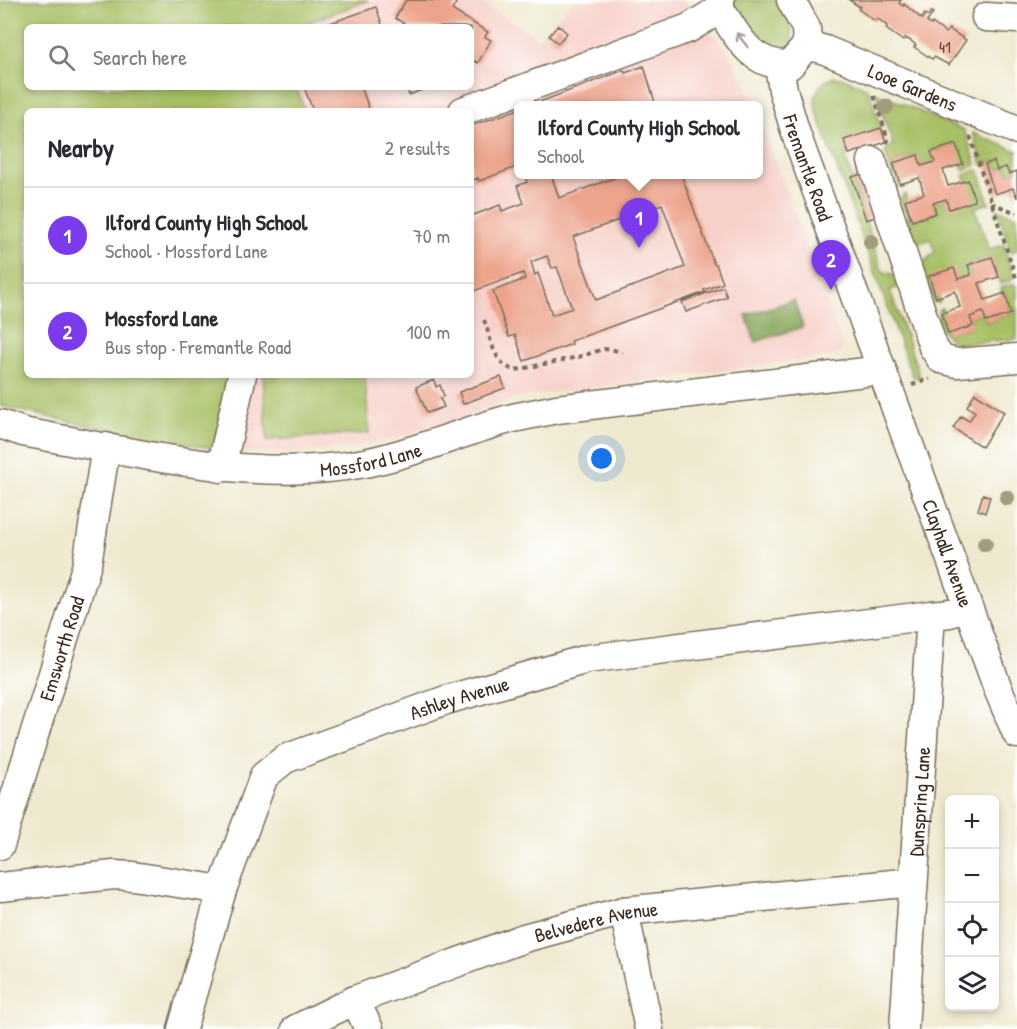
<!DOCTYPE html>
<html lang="en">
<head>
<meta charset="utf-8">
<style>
	body { margin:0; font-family:"Patrick Hand",sans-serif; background:#f2f2f3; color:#2b2b33 }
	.controls { position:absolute; right:18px; bottom:18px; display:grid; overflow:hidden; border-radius:9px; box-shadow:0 3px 9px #0003 }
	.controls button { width:54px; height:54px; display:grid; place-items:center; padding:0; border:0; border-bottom:2px solid #e1e1e2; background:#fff; color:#2b2b33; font:30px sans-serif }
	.you { position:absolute; left:602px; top:459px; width:21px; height:21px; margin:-15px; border:4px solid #fff; border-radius:50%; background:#1a73e8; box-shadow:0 0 0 9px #1a73e833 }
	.badge { display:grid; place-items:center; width:39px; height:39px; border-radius:50%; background:#7c3aed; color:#fff; font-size:20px; font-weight:700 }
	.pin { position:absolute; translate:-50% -50px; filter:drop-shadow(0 2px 3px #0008) }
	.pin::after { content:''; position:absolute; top:32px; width:21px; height:18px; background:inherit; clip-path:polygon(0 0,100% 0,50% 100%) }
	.popup { position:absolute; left:514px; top:101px; width:249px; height:78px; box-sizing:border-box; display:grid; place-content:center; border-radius:9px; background:#fff; filter:drop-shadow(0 2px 4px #0005); font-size:20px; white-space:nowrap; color:#7c7c81 }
	.popup b { font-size:22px; color:#2b2b33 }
	.popup::after { content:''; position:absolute; left:50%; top:100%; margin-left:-12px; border:12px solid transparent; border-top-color:#fff }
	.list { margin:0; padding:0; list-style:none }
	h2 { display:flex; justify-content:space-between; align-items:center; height:78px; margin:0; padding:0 24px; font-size:26px }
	h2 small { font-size:20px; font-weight:400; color:#7c7c81 }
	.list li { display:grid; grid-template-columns:39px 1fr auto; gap:18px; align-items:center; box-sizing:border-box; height:96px; padding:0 24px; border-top:2px solid #e1e1e2 }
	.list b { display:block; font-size:22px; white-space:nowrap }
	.list p { margin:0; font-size:20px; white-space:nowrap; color:#7c7c81 }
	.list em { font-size:20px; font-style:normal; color:#7c7c81 }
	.icon { flex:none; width:33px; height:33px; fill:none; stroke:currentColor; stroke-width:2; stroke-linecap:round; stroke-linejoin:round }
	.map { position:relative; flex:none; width:1017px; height:1029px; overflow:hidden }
	.search { position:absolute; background:#fff; box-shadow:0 3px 9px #0003; left:24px; top:24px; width:450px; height:66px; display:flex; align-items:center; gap:15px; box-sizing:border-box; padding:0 21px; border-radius:9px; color:#7c7c81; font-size:22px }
	.panel { position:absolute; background:#fff; box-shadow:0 3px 9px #0003; left:24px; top:108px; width:450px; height:270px; border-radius:9px }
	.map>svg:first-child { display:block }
</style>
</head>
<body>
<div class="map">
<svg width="1017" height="1029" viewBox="0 0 1017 1029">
	<rect width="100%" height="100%" fill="#fff"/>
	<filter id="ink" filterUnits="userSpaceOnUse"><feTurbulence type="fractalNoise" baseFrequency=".0167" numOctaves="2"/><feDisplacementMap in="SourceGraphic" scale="12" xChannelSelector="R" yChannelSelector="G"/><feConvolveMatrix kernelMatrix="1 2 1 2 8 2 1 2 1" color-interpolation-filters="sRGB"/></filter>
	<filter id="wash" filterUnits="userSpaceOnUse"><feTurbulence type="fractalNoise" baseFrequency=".008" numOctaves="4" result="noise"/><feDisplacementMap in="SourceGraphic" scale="24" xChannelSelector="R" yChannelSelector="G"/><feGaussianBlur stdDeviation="1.35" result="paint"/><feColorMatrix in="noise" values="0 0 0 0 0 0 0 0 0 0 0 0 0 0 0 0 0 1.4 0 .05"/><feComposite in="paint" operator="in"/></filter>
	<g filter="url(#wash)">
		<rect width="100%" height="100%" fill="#efe9cf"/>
		<!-- built -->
		<path fill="#f7d1c9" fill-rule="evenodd" d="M2,0H477L539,38L574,0H682L727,50L746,84L755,105L519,106V174H759V116L843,347L841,353L835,356L519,397L429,430L401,437L344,448L284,454L235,451L111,431L0,406V6ZM27,27H471V87H27ZM27,111H471V375H27Z"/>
		<!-- green -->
		<path fill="#a7bf65" stroke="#717442" stroke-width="1.5" d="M2,0H369L295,27H27V87H296L305,111H27V375H232L217,449L111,431L0,406V6Z
			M732,0H775C787,14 799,33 788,51C760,50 741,25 732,0Z
			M835,77L846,79L868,89L881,128L844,140L849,154L845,156L882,271L898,276L904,285L890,290L920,377L916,378L912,375L816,110C813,93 818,82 835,77Z
			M875,92L964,130L976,163L975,166L963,170L955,144L932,152L935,162L921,166L917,155L893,163L903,188L897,187L885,153L888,147L893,145Z
			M973,133L1017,151V171L1009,174L1006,167L997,170L994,161L982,165Z
			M977,170L979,171L989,203L975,208L989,249L1004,245L1013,276L1012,280L1000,284L992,257L968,265L971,275L958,279L938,297L940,302L937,303L933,301L922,266L926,260L935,252L931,239L915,244L900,198L905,194L912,221L936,213L933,203L946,199L968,180H966L964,175Z
			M997,209L1017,216V250L1011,252Z
			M1014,284L1017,287V339L957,344C944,338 936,322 939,309L942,308L949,334L972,326L970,317L983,312L986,322L1011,314L1005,293L1002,294L1001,288Z
			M263,375H365L369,433L267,440Z"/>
		<!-- forest -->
		<path fill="#85a65a" stroke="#60683c" stroke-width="1.5" d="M794,300L803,327L755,342L746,315Z"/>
		<g id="blocks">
			<!-- building -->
			<path fill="#eca48c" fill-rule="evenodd" d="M406,0L457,1L452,10L488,32L485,37L491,40L478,63L471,59V27H410L395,18Z
				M849,0H901L899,3L903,6L904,4L922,19L925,14L928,16L931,12L933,13L927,22L931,25L932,23L946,33L949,29L966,40L949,65L934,57L932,59L914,47L916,45L911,41L905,38L903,41L886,29L887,26L877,18L875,21L858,9L860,7Z
				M376,7L383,27H319Z
				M558,25L567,33L558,43L549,36Z
				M644,66L656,106H626V103L620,106H529L624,70L625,73Z
				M304,87H361L370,111H313Z
				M406,87H430L409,95Z
				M519,109V166L479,181L478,178L471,181V126Z
				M881,128L886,142L849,154L844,140Z
				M956,144L963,164L943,170L948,186L968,180L975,201L949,209L946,199L933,203L936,213L912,221L905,200L924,194L919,178L900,184L893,163L918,155L921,166L935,162L931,152Z
				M994,161L997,170L1006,167L1009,174L1017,171V198L1013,188L995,194L985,164Z
				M868,172L882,215L866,220L852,177Z
				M524,174H551L559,198L625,174H681L714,264H716L723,283L704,290L705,292L571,341L572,344L524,361L515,335L509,337L493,291L525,279L523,273L471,292V216L500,205L502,211L524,203L517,186L527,182ZM662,204L685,267L596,300L573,237ZM547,256L552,268L557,267L572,308L552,315L538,273L535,275L531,262Z
				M992,257L999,277L979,283L985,300L1005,293L1011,314L986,322L983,312L970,317L973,326L948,334L942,313L960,307L955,291L936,298L929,276L954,268L958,279L971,275L968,265Z
				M723,287L727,297L686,312L682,302Z
				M501,377L505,388L463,404L459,392Z
				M434,380L436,387L440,385L444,396L440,398L444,407L427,413L416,387Z
				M975,393L1004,412L982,447L953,428L961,416L969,421L975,412L967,406Z
				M983,494L990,497L985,513L978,510Z"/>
		</g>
	</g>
	<g filter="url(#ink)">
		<use href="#blocks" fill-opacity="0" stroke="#7a6d5c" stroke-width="1.5"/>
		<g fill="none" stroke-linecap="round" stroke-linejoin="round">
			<defs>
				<g id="minor">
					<path d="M720,0V9C738,37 752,67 790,65L807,45L806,28L791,0"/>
					<path d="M986,17L1017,19"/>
					<path id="s1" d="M807,45L825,50L1017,130"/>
					<path id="s2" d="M779,66L783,90L796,134L998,689L1017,734"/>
					<path d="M463,111L689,28L720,9"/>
					<path d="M872,161L933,347L941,359L957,363L1017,358"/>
					<path id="s3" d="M0,424L23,432C133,452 252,484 365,463C416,453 463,431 513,418C527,415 542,412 557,409L882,370"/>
					<path d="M221,468L242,375"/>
					<path id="s4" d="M0,845L87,564L106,447"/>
					<path d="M0,887L114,875L133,876L222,890"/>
					<path d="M624,911L649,1029"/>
					<path d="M355,1000L369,1029"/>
					<path id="s5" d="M182,1029L222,890L264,776L285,759L446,700L587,659L931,615"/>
					<path id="s6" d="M296,1029L355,1000L524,938L624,911L913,882"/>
					<path id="s7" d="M904,1029L931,615L950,613"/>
				</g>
			</defs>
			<!-- minor casing -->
			<use href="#minor" stroke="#7a6d5c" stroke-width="31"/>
			<!-- path -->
			<path stroke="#7a6d5c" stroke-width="4" stroke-dasharray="4.5 4.5" stroke-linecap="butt" d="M874,96L888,140L886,145
				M970,136L1017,281
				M681,176L684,174
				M991,203L1017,213
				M484,320C491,338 494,367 516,370L578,357L604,349L614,350L622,353
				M912,385L930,379"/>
			<!-- minor -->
			<use href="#minor" stroke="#fff" stroke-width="28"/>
		</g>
		<!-- trees -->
		<g fill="#a19d7b">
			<circle cx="886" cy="107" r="8"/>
			<circle cx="871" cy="242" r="8"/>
			<circle cx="1007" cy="498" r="8"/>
			<circle cx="985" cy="544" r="8"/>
		</g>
		<!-- one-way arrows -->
		<defs><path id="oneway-shaft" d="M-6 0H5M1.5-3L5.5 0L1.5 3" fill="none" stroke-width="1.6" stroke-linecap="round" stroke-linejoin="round" transform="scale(1.5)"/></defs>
		<use stroke="#a79f9a" href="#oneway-shaft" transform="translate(742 40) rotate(-128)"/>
	</g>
	<g text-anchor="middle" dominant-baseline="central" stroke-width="6" stroke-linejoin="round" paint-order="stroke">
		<!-- number labels -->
		<g font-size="16" fill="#67483a">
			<text x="945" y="47">41</text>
		</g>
		<!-- street labels -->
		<g font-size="20" fill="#3b2a1e" stroke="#fff">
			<text stroke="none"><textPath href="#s1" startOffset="114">Looe Gardens</textPath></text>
			<text stroke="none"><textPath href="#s2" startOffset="106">Fremantle Road</textPath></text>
			<text stroke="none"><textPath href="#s3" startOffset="376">Mossford Lane</textPath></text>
			<text stroke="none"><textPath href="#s2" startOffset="516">Clayhall Avenue</textPath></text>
			<text stroke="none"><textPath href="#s4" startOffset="206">Emsworth Road</textPath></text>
			<text stroke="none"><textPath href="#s5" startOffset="478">Ashley Avenue</textPath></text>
			<text stroke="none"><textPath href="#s7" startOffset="228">Dunspring Lane</textPath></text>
			<text stroke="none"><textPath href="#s6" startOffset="320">Belvedere Avenue</textPath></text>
		</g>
	</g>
</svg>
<div class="controls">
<button>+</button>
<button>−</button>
<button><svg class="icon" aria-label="locate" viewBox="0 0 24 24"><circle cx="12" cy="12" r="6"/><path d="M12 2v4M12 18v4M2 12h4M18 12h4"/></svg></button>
<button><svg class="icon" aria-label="layers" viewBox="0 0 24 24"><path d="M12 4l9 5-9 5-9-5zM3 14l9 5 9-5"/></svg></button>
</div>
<div class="you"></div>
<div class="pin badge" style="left:639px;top:248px">1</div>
<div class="popup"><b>Ilford County High School</b>School</div>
<div class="pin badge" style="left:831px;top:290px">2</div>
<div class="search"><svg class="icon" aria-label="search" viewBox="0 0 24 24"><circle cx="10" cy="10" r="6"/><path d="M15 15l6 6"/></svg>Search here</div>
<section class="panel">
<h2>Nearby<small>2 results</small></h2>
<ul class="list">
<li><span class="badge">1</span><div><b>Ilford County High School</b><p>School · Mossford Lane</p></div><em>70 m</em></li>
<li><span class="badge">2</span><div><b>Mossford Lane</b><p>Bus stop · Fremantle Road</p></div><em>100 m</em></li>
</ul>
</section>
</div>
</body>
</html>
